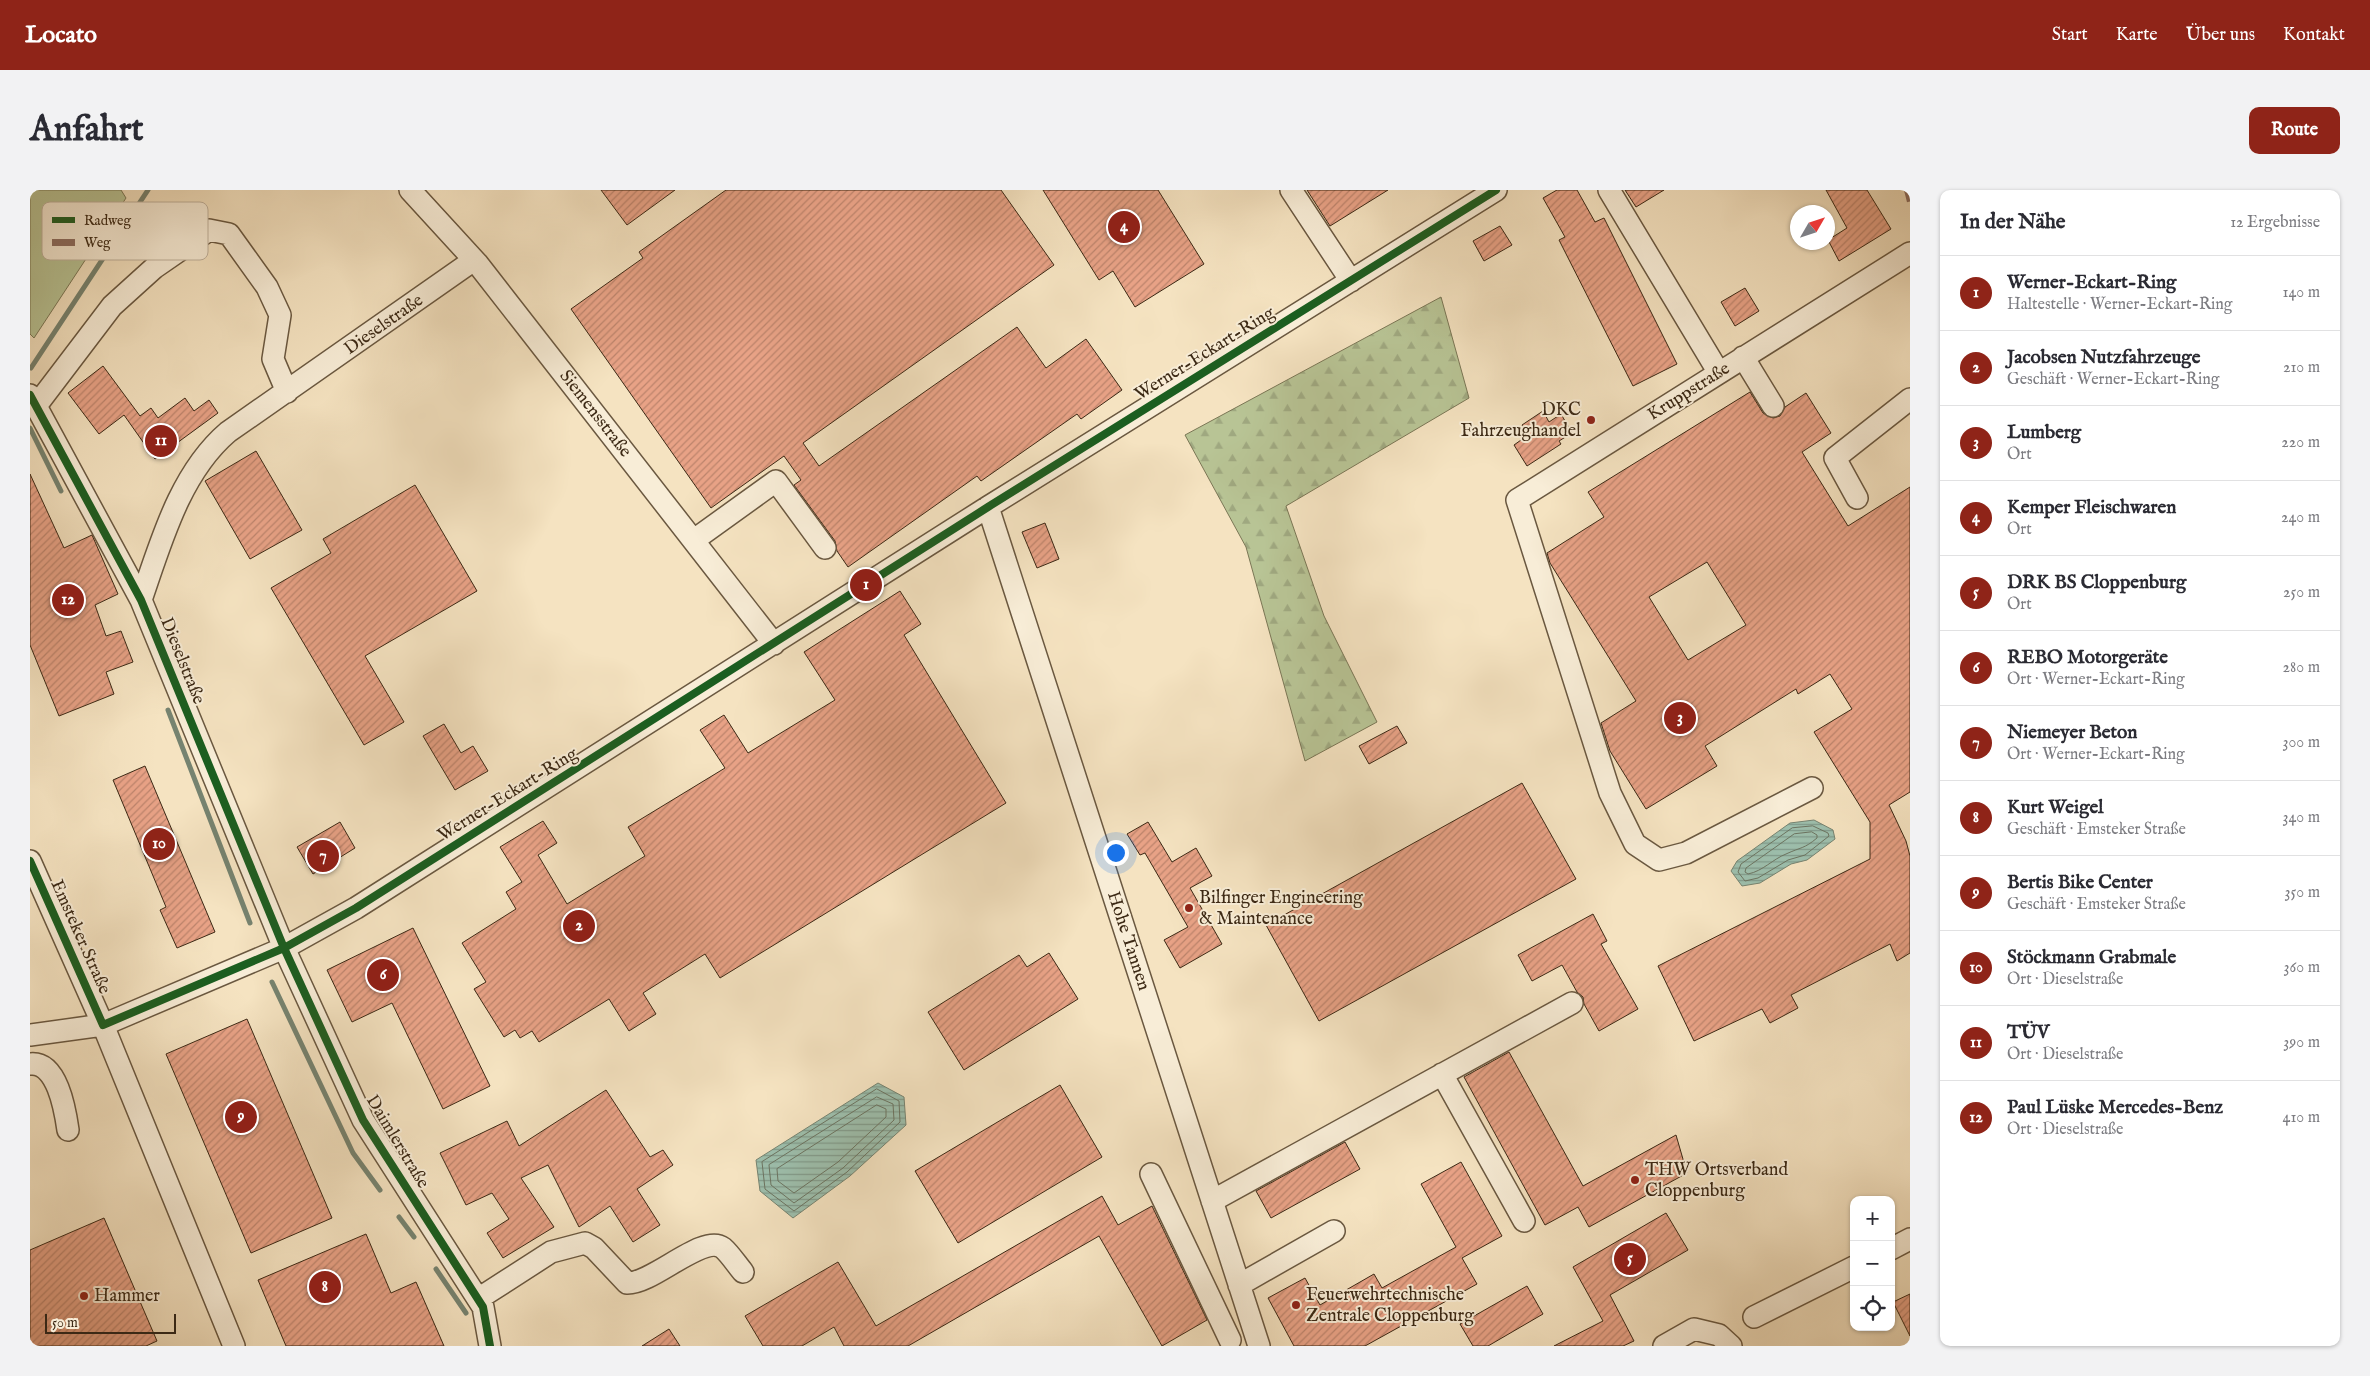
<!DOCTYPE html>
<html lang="de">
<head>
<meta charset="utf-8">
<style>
	body { margin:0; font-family:"IM FELL English",serif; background:#f2f2f3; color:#2b2b33 }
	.controls { position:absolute; right:15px; bottom:15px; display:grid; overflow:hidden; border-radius:10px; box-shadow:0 1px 4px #0004 }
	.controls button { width:45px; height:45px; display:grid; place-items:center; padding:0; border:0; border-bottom:1px solid #e1e1e2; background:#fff; color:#2b2b33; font:25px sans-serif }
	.compass { position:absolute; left:1760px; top:15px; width:45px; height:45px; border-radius:50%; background:#fff; box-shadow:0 1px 4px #0004; rotate:51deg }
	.scale { position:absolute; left:15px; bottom:12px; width:131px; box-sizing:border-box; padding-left:5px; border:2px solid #3c2915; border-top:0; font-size:14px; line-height:18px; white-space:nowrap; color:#3c2915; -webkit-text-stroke:4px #f8edd7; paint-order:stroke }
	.you { position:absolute; left:1085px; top:662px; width:18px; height:18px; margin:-12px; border:4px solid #fff; border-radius:50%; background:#1a73e8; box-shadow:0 0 0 8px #1a73e833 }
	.badge { display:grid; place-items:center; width:32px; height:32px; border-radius:50%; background:#8f2418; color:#fff; font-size:16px; font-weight:700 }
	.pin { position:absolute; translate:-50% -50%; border:2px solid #fff; box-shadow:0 1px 5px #0006 }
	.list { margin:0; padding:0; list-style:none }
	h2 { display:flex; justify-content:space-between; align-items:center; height:65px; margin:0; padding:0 20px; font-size:21px }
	h2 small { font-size:16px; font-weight:400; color:#7c7c81 }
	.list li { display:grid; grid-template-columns:32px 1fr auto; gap:15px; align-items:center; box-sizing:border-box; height:75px; padding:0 20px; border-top:1px solid #e1e1e2 }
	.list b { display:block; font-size:19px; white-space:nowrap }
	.list p { margin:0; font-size:16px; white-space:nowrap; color:#7c7c81 }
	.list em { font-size:16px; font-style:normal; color:#7c7c81 }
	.icon { flex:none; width:28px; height:28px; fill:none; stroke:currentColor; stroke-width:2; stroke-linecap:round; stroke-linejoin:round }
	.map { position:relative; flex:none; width:1880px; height:1156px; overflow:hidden; border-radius:10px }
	header { display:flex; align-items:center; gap:30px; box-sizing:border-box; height:70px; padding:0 25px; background:#8f2418; color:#fff }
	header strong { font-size:24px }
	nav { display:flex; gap:28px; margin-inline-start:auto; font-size:18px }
	.intro { display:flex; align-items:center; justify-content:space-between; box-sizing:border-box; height:120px; padding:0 30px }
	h1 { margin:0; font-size:35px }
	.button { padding:12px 22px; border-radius:10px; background:#8f2418; color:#fff; font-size:18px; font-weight:700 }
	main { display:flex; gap:30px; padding:0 30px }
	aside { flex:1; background:#fff; border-radius:10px; box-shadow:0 1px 4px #0004 }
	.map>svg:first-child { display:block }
</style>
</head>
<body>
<header>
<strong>Locato</strong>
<nav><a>Start</a><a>Karte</a><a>Über uns</a><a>Kontakt</a></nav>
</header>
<div class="intro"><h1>Anfahrt</h1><a class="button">Route</a></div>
<main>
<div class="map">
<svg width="1880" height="1156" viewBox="0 0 1880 1156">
	<defs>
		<pattern id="forest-firs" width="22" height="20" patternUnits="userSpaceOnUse" patternTransform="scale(1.25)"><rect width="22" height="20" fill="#b8c495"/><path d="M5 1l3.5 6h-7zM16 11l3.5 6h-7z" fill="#9fa880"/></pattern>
		<pattern id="water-rules" width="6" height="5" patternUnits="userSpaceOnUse" patternTransform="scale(1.25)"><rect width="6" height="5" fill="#9dbfad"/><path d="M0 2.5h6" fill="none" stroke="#819b8c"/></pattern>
		<pattern id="building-hatch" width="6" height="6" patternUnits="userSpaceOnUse" patternTransform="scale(1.25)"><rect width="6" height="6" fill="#e8a286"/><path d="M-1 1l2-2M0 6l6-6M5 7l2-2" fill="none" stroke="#bd846c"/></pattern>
	</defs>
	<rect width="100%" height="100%" fill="#f5e3c1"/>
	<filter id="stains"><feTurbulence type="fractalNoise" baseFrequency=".004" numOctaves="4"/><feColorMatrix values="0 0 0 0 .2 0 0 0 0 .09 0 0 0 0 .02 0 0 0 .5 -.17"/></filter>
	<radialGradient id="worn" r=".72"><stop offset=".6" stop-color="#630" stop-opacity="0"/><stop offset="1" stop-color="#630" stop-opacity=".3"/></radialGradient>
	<!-- green -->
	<path fill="#b8c495" stroke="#7a7655" d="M0,0H91L96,8L4,148L0,144Z"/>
	<!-- forest -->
	<path fill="url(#forest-firs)" stroke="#7a7655" d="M1411,107L1439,208L1256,316L1294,426L1347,532L1275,571L1216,357L1155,245Z"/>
	<!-- water -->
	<path fill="url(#water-rules)" stroke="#768370" d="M1784,630L1803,640L1805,649L1777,670L1761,674L1730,693L1712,696L1701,681L1707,671L1760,633Z
		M848,893L874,907L876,935L820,986L763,1028L730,1001L726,970Z"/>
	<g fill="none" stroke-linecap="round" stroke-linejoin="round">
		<!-- shore -->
		<path stroke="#6c7461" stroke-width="1" d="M1783,636L1798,643L1799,646L1775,665L1758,670L1728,688L1715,691L1708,682L1711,674L1762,638Z
			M1782,642L1787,645V648C1774,659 1771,657 1756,664C1743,669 1733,681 1718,684L1715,682L1716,678L1764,644Z
			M847,899L869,911L870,932L817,982L764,1021L735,999L732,972Z
			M847,907L863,914L864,930L813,978L764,1013L741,995L739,975Z
			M847,915L856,919V927L808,972L764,1003L748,991L747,979Z"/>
		<!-- stream -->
		<path stroke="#768370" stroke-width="5" d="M1,178L118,0
			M0,238L31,301
			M138,520L220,733
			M242,792L323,963L350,1000
			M369,1027L384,1047
			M406,1079L436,1123"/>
	</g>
	<!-- building -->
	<path fill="url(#building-hatch)" stroke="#3c2915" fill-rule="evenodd" d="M571,0H645L597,35Z
		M696,0H971L1024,75L773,253L789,276L987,137L1016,178L1056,149L1092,200L1051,229L1047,224L951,291L947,286L818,377L807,361L805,351L764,295L771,290L754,266L681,318L541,119L613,68L609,62Z
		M1013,0H1128L1174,74L1105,117L1083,81L1069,90Z
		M1277,0H1358L1300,36Z
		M1527,0H1547L1565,32L1574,28L1647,174L1603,196L1529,50L1535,47L1513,8Z
		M1595,0H1634L1606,17Z
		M1796,0H1837L1861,39L1809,71L1798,50L1817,38Z
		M1470,36L1482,55L1454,71L1443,51Z
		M1715,98L1729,121L1705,136L1691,112Z
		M73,176L110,226L121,218L128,228L155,208L164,221L179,210L188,223L125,269L94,225L69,244L38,203Z
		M1720,202L1733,223L1743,228L1750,226L1755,217L1776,203L1801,243L1772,262L1818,336L1880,297V602L1859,615L1876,651L1880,666V763L1867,771L1860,754L1761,805L1768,818L1740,833L1732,819L1664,851L1628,776L1840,669V632L1784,542L1822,519L1800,484L1768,504L1766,499L1675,556L1687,576L1616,619L1580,561L1571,533L1606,511L1520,373L1517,363L1574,327L1558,302ZM1677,372L1716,435L1658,470L1619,407Z
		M1513,221L1519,232L1531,224L1542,243L1529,251L1531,254L1497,276L1484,255L1498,245L1492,235Z
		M226,261L272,340L220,369L175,291Z
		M0,284L34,358L62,345L88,404L65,415L76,446L91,441L103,472L76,482L84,504L29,526L0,455Z
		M385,295L447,401L335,466L374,532L334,555L241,398L301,363L293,349Z
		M1015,333L1029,369L1007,378L992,342Z
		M870,401L891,434L874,445L976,613L690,788L675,764L613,803L626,824L599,841L579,809L509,852L502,841L490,848L485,840L474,847L444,799L456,792L432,753L486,719L476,702L492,692L470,657L513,631L527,653L508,665L537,714L615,666L598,637L695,578L670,540L694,525L718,563L805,510L774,462Z
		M414,534L431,563L443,556L458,581L425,600L393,546Z
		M1367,536L1377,553L1339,574L1329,556Z
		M115,576L185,742L147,758L130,720L136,717L83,590Z
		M1492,593L1546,689L1289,831L1236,735Z
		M310,632L325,658L283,684L267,657Z
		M1118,632L1142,672L1166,658L1182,686L1160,698L1192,754L1150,778L1134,750L1158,737L1115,663L1110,665L1097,644Z
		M1563,724L1577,751L1571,754L1608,819L1569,841L1554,814L1553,807L1547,802L1532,775L1502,791L1488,765Z
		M383,738L460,896L413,919L362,813L322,832L297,780Z
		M1019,763L1048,809L934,880L898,822L989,765L997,777Z
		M217,829L302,1028L221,1063L136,864Z
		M1479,862L1553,996L1646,945L1657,983L1559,1037L1548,1017L1515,1035L1434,887Z
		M1030,895L1072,967L928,1053L885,981Z
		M576,900L620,967L633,960L643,975L607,999L630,1035L603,1052L580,1016L549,1037L518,975L491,988L524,1037L473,1068L457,1043L479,1029L462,1003L436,1015L410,963L477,931L489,956Z
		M1315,952L1330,979L1241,1028L1226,1001Z
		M1431,972L1472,1046L1432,1068L1447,1094L1335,1156H1264L1238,1108L1275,1088L1290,1115L1344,1084L1352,1098L1426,1057L1391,994Z
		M1072,1006L1088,1035L1122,1016L1177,1130L1132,1156L1069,1046L878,1156H814L804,1137L772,1156H733L715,1126L808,1072L846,1136Z
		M1636,1023L1658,1060L1580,1105L1604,1151L1593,1156H1524L1573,1131L1543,1077Z
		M74,1028L127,1151L116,1156H0V1060Z
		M336,1044L361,1103L386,1092L414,1156H256L228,1090Z
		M1497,1096L1513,1124L1458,1156H1443L1430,1134Z
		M1880,1104V1146L1863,1112Z
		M639,1139L650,1156H612Z"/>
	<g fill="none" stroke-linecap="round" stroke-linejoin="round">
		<defs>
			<path id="minor" d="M380,0L447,73L744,454
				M1261,0L1321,91
				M1579,0L1689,183
				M1713,167L1743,216
				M0,205L111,410L254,758L333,930L453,1117L460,1156
				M6,216L82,116L124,78L179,40L199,44L237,97L250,125L243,169L257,202
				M1827,308L1805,268L1880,209
				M958,317L1229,1156
				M664,350L746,291L795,358
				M111,410C131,352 150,283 198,242L444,70
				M1782,598L1656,663L1629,670L1605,654L1580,603L1487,310L1880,63
				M0,671L73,835L204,1156
				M0,845L73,835L254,758L326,718L958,317L1466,0
				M0,874C27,871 35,919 38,940
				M1412,884L1494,1031
				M1121,984L1200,1150
				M1182,1011L1542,813
				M1861,1059L1880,1049
				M1209,1095L1304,1041
				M448,1109L521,1062L555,1053L564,1058L597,1093C623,1094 673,1043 693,1058C700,1064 707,1075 713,1082
				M1724,1127L1824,1077
				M1634,1156L1664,1139L1689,1145L1701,1156"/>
		</defs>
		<!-- minor casing -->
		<use href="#minor" stroke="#6a5840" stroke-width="24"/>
		<!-- minor -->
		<use href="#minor" stroke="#f8edd7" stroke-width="21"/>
		<!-- quiet -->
		<path stroke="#8d6e63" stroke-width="6" stroke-dasharray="12 6" stroke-linecap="butt" d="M1877,0L1880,12"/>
		<defs>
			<path id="cycleway" d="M0,205L111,410L254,758L333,930L453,1117L460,1156
				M0,671L73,835L254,758L326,718L958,317L1466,0"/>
		</defs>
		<!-- cycleway casing -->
		<use href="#cycleway" stroke="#f8edd7" stroke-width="11"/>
		<!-- cycleway -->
		<use href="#cycleway" stroke="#1b5e20" stroke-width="8"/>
	</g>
	<!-- markers -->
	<g fill="#8f2418" stroke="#f8edd7" stroke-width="2">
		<circle cx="1561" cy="230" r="5"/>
		<circle cx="1159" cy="718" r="5"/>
		<circle cx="1605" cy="990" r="5"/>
		<circle cx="54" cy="1106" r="5"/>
		<circle cx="1266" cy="1115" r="5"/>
	</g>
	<g text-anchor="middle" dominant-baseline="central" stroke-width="4" stroke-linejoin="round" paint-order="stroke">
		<!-- street labels -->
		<g font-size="18" fill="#3c2915" stroke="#f8edd7">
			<text transform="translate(354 135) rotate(-35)">Dieselstraße</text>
			<text transform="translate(1175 164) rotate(-32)">Werner-Eckart-Ring</text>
			<text transform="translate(1659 202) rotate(-32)">Kruppstraße</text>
			<text transform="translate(565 224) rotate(52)">Siemensstraße</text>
			<text transform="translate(152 471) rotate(68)">Dieselstraße</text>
			<text transform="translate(478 605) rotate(-32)">Werner-Eckart-Ring</text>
			<text transform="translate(50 747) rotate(66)">Emsteker Straße</text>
			<text transform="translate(1098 751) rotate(72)">Hohe Tannen</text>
			<text transform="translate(367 952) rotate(59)">Daimlerstraße</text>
		</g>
		<!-- poi labels -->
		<g font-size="18" fill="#3c2915" stroke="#f8edd7" text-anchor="start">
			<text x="1551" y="220" text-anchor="end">DKC<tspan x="1551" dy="21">Fahrzeughandel</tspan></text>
			<text x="1169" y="708">Bilfinger Engineering<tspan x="1169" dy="21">&amp; Maintenance</tspan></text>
			<text x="1615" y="980">THW Ortsverband<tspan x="1615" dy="21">Cloppenburg</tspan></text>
			<text x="1276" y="1105">Feuerwehrtechnische<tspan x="1276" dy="21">Zentrale Cloppenburg</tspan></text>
			<text x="64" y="1106">Hammer</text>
		</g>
	</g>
	<!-- legend -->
	<rect x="12" y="12" width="166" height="58" rx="8" fill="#f8edd7" stroke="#c0b29d" stroke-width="1"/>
	<rect x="22" y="27" width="23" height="6" fill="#1b5e20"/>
	<rect x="22" y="49" width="23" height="7" fill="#8d6e63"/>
	<g font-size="14" fill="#3c2915">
		<text x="54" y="35">Radweg</text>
		<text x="54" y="57">Weg</text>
	</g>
	<rect width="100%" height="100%" filter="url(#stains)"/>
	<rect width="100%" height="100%" fill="url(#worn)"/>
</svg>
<div class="controls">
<button>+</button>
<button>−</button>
<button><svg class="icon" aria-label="locate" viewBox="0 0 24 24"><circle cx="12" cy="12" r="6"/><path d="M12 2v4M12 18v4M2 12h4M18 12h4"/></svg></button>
</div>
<svg class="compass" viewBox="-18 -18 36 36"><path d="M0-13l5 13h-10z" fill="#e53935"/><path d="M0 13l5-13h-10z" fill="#7c7c81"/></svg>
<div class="scale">50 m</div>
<div class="you"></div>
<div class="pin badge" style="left:836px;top:395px">1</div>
<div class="pin badge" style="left:549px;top:736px">2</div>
<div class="pin badge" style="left:1650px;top:528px">3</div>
<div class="pin badge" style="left:1094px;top:37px">4</div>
<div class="pin badge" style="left:1600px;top:1069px">5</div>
<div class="pin badge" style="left:353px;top:785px">6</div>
<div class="pin badge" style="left:293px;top:666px">7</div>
<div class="pin badge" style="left:295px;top:1097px">8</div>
<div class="pin badge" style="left:211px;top:927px">9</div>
<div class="pin badge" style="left:129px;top:654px">10</div>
<div class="pin badge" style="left:131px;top:251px">11</div>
<div class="pin badge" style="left:38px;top:410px">12</div>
</div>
<aside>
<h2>In der Nähe<small>12 Ergebnisse</small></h2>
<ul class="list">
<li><span class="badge">1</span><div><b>Werner-Eckart-Ring</b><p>Haltestelle · Werner-Eckart-Ring</p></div><em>140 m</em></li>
<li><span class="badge">2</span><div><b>Jacobsen Nutzfahrzeuge</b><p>Geschäft · Werner-Eckart-Ring</p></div><em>210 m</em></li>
<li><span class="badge">3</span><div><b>Lumberg</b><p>Ort</p></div><em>220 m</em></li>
<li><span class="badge">4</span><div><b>Kemper Fleischwaren</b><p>Ort</p></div><em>240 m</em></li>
<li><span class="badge">5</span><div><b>DRK BS Cloppenburg</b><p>Ort</p></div><em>250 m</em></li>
<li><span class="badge">6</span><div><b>REBO Motorgeräte</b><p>Ort · Werner-Eckart-Ring</p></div><em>280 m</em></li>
<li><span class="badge">7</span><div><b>Niemeyer Beton</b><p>Ort · Werner-Eckart-Ring</p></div><em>300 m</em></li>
<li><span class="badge">8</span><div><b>Kurt Weigel</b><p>Geschäft · Emsteker Straße</p></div><em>340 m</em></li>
<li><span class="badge">9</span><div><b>Bertis Bike Center</b><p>Geschäft · Emsteker Straße</p></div><em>350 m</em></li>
<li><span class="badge">10</span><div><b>Stöckmann Grabmale</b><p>Ort · Dieselstraße</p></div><em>360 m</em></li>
<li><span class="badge">11</span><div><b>TÜV</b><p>Ort · Dieselstraße</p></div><em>390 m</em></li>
<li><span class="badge">12</span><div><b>Paul Lüske Mercedes-Benz</b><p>Ort · Dieselstraße</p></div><em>410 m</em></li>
</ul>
</aside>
</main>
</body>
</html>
